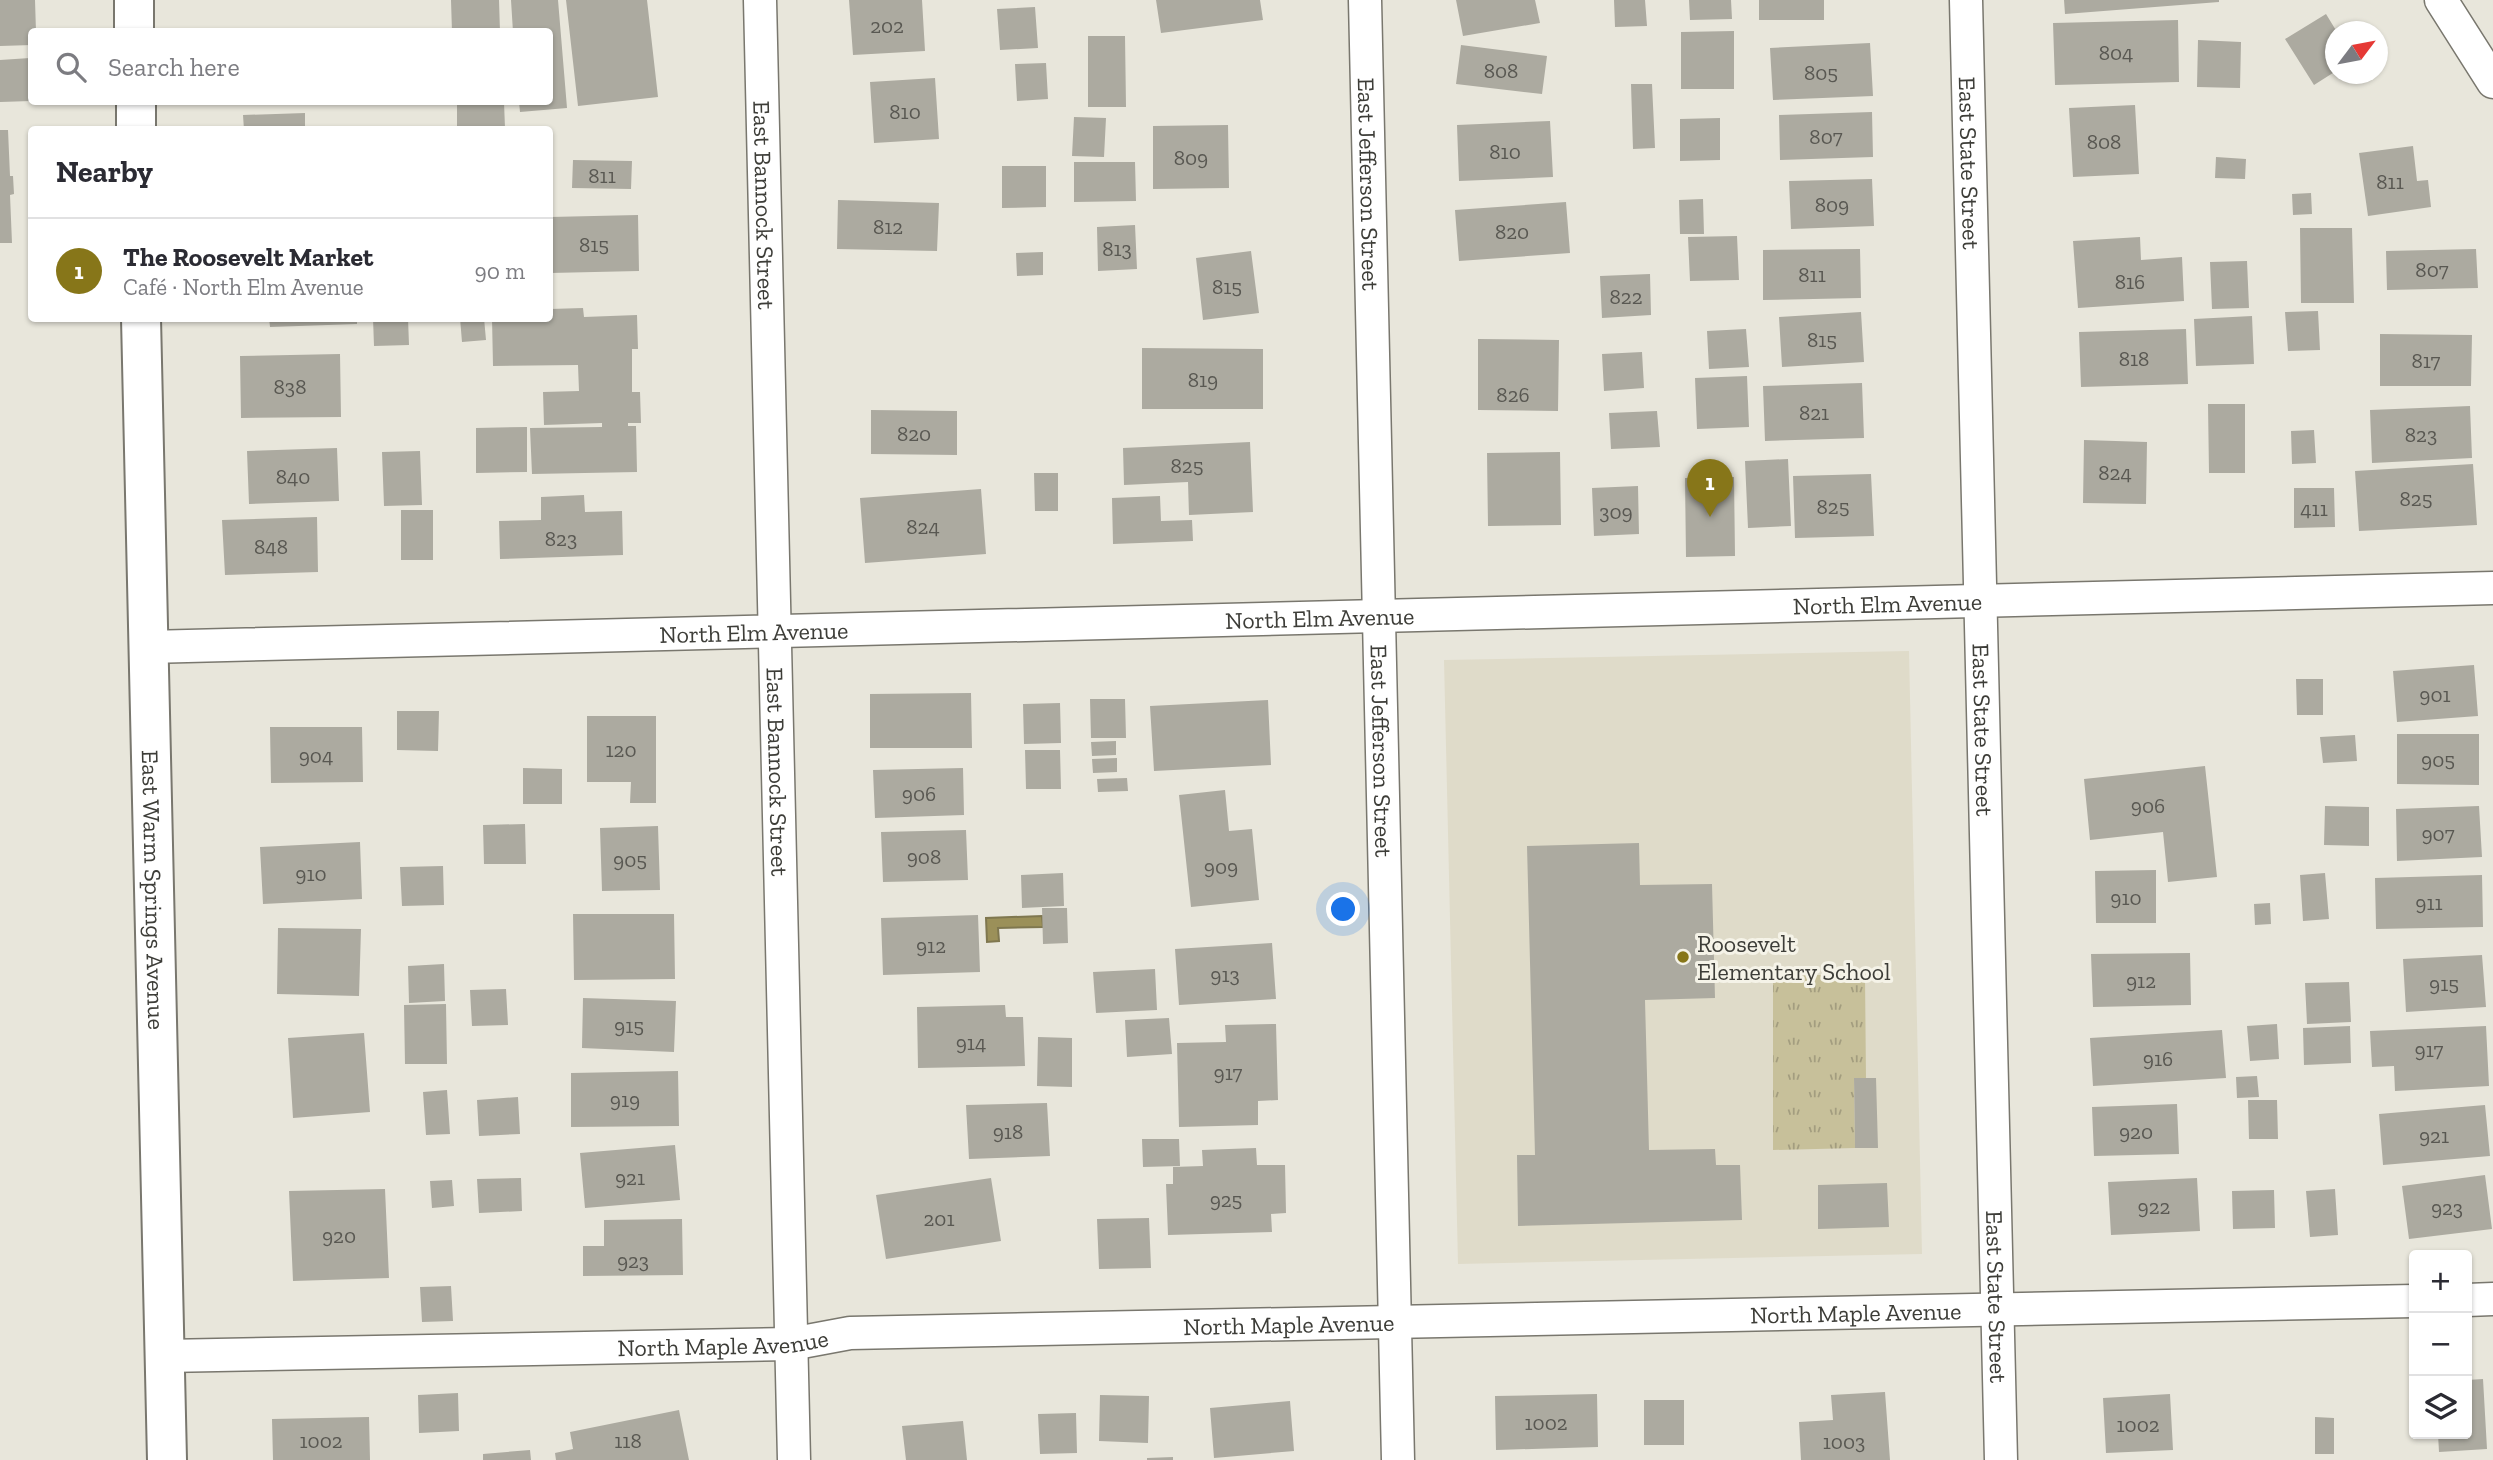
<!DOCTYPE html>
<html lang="en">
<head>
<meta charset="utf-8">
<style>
	body { margin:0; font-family:"Zilla Slab",serif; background:#f2f2f3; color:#2b2b33 }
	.controls { position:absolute; right:21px; bottom:21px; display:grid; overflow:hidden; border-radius:7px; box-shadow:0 2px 5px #0004 }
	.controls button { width:63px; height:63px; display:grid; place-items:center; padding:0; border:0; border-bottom:2px solid #e1e1e2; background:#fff; color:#2b2b33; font:35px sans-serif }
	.compass { position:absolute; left:2325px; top:21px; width:63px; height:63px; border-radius:50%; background:#fff; box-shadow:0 2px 5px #0004; rotate:58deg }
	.you { position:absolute; left:1344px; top:910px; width:24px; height:24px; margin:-18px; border:5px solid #fff; border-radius:50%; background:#1a73e8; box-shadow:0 0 0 10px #1a73e833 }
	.badge { display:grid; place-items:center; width:46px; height:46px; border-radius:50%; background:#877619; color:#fff; font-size:23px; font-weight:700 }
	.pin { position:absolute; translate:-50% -58px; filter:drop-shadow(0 2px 4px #0008) }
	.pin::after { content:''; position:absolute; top:37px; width:24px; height:21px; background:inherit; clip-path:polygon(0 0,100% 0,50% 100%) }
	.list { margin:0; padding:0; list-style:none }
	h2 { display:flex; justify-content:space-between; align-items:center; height:91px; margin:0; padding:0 28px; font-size:30px }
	h2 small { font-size:23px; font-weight:400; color:#7c7c81 }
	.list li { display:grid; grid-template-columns:46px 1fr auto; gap:21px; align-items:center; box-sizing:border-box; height:105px; padding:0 28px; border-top:2px solid #e1e1e2 }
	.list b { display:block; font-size:26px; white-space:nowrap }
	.list p { margin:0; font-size:23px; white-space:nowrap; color:#7c7c81 }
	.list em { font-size:23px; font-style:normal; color:#7c7c81 }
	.icon { flex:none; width:38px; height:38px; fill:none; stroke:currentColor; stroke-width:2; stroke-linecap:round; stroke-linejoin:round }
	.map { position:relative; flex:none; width:2493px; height:1460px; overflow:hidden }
	.search { position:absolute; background:#fff; box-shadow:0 2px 5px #0004; left:28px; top:28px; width:525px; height:77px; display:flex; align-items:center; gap:18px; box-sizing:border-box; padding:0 24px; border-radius:7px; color:#7c7c81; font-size:26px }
	.panel { position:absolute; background:#fff; box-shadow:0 2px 5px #0004; left:28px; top:126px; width:525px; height:196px; border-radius:7px }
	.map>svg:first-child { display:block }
</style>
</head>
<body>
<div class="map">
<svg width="2493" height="1460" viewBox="0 0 2493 1460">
	<defs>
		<pattern id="grass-tufts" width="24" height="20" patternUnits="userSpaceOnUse" patternTransform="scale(1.75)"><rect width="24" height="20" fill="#c7c09a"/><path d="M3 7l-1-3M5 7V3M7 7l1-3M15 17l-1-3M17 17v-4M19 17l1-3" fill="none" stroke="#a39d7f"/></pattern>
	</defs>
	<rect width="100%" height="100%" fill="#e8e6db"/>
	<!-- built -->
	<path fill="#dfdbc9" d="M1909,651L1922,1254L1458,1264L1444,660Z"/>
	<!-- grass -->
	<path fill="url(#grass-tufts)" d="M1773,975H1865L1866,1078L1854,1079L1855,1148L1773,1150Z"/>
	<!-- water -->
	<path fill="#9b9059" stroke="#7f774f" stroke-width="2" d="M1042,916L1043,927L998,928L999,941L987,942L986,918Z"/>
	<!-- building -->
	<path fill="#acaaa0" d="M0,0H35L36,32H32V45L0,46Z
		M451,0H499L500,32H452Z
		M511,0H558L567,108L520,112L519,102H550V32H513Z
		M566,0H647L658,97L578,106Z
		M849,0H922L925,51L853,55Z
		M1156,0H1260L1263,20L1161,33Z
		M1456,0H1535L1540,23L1463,36Z
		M1614,0H1645L1647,26L1615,27Z
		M1689,0H1731L1732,19L1690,20Z
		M1759,0H1824V20H1759Z
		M2064,0H2219V2L2065,14Z
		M1035,7L1038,48L1000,50L997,9Z
		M2326,14L2337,32L2336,71L2314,85L2285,39Z
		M2178,20L2179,82L2055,85L2053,23Z
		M1734,31V89H1681V32Z
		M1088,36H1125L1126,107H1088Z
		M2198,40L2241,42L2240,88L2197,87Z
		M1870,43L1873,96L1773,100L1770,48Z
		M1461,45L1547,56L1542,94L1456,84Z
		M30,58L31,101L0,102V60Z
		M1046,63L1048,99L1017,101L1015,64Z
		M935,78L939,139L874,143L870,82Z
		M1631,84H1652L1655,148L1633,149Z
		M457,102H504L505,128L457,130Z
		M2135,105L2139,174L2073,177L2069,108Z
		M1872,112L1873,157L1780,160L1779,115Z
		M305,113V130H244L243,115Z
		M1074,117L1106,118L1104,157L1072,156Z
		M1720,118V160L1680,161V119Z
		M1550,121L1553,177L1459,181L1457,125Z
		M1228,125L1229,188L1153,189V126Z
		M0,130H8L10,176H13L14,194L10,195L12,243H0Z
		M2413,146L2417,181L2428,180L2431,207L2368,216L2359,153Z
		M2216,157L2246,159L2245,179L2215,178Z
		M573,160L632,161L631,189L572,188Z
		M1074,162H1135L1136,201L1074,202Z
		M1002,166H1046V207L1002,208Z
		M1872,179L1874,226L1791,229L1789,181Z
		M2311,193L2312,214L2293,215L2292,194Z
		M1703,199L1704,234H1680L1679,200Z
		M838,200L939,203L937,251L837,249Z
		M1566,202L1570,253L1459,261L1455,210Z
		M638,215L639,271L550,273V217Z
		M1135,225L1137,269L1098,271L1097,227Z
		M2300,228H2352L2354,303H2301Z
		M1737,236L1739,280L1690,281L1688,237Z
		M2140,237L2141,260L2182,257L2184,301L2078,308L2073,241Z
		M1860,249L1861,298L1763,300V250Z
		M2476,249L2478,288L2387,290L2386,251Z
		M1251,251L1259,313L1203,320L1196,258Z
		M1043,252V275L1017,276L1016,253Z
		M2247,261L2249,308L2212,309L2210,262Z
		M1650,274L1651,315L1602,318L1600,276Z
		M583,308L584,317L637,315L638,349H632V392H640L641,423H628V426H636L637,472L532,474L530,428L602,427V423L544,425L543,392L579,391L578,365L493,366L492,318H550V309Z
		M2318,311L2320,350L2288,351L2285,312Z
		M1861,312L1864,362L1782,367L1779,317Z
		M2252,316L2254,364L2196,366L2194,319Z
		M269,318H357V324L270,327Z
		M373,318H408L409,345L374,346Z
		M460,318H484L486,340L462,342Z
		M1746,329L1749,367L1709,369L1707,331Z
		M2186,329L2188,384L2081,387L2079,332Z
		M2380,334L2472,335L2471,386H2380Z
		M1478,339L1559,340L1558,411L1478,410Z
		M1142,348L1263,349V409H1142Z
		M1642,352L1644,388L1604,391L1602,354Z
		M340,354L341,417L241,418L240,356Z
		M1747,376L1749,427L1697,429L1695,378Z
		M1862,383L1864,438L1765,441L1763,386Z
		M2208,404H2245V473H2209Z
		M2470,406L2472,458L2372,463L2370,410Z
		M871,410L957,411V455L871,454Z
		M1657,411L1660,447L1611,449L1609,413Z
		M527,427V472L476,473V428Z
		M2314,430L2316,463L2292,464L2291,431Z
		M2084,440L2147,442L2146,504L2083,503Z
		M1250,442L1253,512L1189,515L1188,482L1124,485L1123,448Z
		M337,448L339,501L249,504L247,451Z
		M420,451L422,505L384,506L382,452Z
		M1560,452L1561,525L1488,526L1487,453Z
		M1788,459L1791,526L1748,528L1745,461Z
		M2473,464L2477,525L2359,531L2355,471Z
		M1034,473H1058V511H1035Z
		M1871,474L1874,536L1795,538L1793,476Z
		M1734,477L1735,556L1686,557L1685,478Z
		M1638,486L1639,534L1594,536L1592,488Z
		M2294,488H2334L2335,527L2294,528Z
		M981,489L986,554L865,563L860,498Z
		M584,495L585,512L622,511L623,555L500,559L499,521L541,520V497Z
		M1160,496L1161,521L1192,520L1193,541L1113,544L1112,498Z
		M401,510H433V560H401Z
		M317,517L318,572L225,575L222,520Z
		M2474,665L2478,716L2397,722L2393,671Z
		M2296,679H2323V715H2297Z
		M971,693L972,748H870V694Z
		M1090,699H1125L1126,738H1091Z
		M1268,700L1271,765L1154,771L1150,706Z
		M1060,703L1061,743L1024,744L1023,704Z
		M397,711H439L438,751L397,750Z
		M587,716H656V803H630L631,782H587Z
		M270,727H362L363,782L271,783Z
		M2397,734H2479V785L2397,784Z
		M2355,735L2357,761L2323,763L2320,737Z
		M1116,741V755L1092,756L1091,742Z
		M1025,750H1060L1061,789H1026Z
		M1117,758V772L1093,773L1092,759Z
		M2205,766L2217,877L2168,882L2163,832L2090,840L2084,779Z
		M523,768L562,769V804H523Z
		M963,768L964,815L875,818L873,770Z
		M1127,778L1128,791L1098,792L1097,779Z
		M1225,790L1229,831L1252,829L1259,900L1191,907L1179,795Z
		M2325,806L2369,807V846L2324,845Z
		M2479,806L2482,857L2397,861L2396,809Z
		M525,824L526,864H484L483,825Z
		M658,826L660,890L602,891L600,828Z
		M966,830L968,880L883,882L881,832Z
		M360,842L362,899L263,904L260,847Z
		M1639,843L1640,885L1712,884L1715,998L1645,1000L1649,1150L1715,1149L1716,1165H1740L1742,1220L1518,1226L1517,1155H1535L1527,846Z
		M443,866L444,905L402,906L400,867Z
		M2156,870V923H2096L2095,871Z
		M1063,873L1064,906L1022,908L1021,875Z
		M2325,873L2329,919L2303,921L2300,875Z
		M2482,875L2483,927L2376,929L2375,878Z
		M2270,903L2271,924L2255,925L2254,904Z
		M1042,908H1067L1068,943L1043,944Z
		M573,914H674L675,979L574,980Z
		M978,915L980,972L883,975L881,918Z
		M278,928L361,929L359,996L277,994Z
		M1272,943L1276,999L1179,1005L1175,949Z
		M2190,953L2191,1005L2093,1007L2091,954Z
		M2482,955L2486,1007L2406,1012L2403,959Z
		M444,964L445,1001L409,1003L408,966Z
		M1155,969L1157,1010L1096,1013L1093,972Z
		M2349,982L2351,1022L2307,1024L2305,983Z
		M506,989L508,1025L472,1026L470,990Z
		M583,998L676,1001L674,1052L582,1048Z
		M446,1004L447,1064H405L404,1005Z
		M1005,1005L1006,1017H1023L1025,1066L918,1068L917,1007Z
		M1169,1018L1172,1054L1127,1057L1125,1020Z
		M1276,1024L1278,1100L1258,1101V1125L1179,1127L1177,1043L1226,1042L1225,1025Z
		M2277,1024L2279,1059L2250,1061L2247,1026Z
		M2350,1026L2351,1063L2304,1065L2303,1028Z
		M2486,1026L2489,1086L2395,1091L2394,1066L2372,1067L2370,1031Z
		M2222,1030L2226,1078L2093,1086L2090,1038Z
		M364,1033L370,1112L293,1118L288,1038Z
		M1038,1037L1072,1038V1087L1037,1086Z
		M678,1071L679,1126L571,1127V1073Z
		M2257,1076L2259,1097L2237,1098L2236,1077Z
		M1854,1078H1876L1878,1148H1855Z
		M447,1090L450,1134L426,1135L423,1092Z
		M518,1097L520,1134L479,1136L477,1100Z
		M2248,1100H2277L2278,1139H2249Z
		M1047,1103L1050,1156L969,1159L966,1105Z
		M2177,1104L2179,1154L2094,1156L2092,1107Z
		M2485,1105L2490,1156L2383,1165L2379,1114Z
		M1142,1139H1179L1180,1166L1143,1167Z
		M675,1145L680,1200L585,1208L580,1153Z
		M1256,1148L1257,1165H1285L1286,1213L1271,1214L1272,1232L1168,1235L1166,1184H1173V1167L1203,1166L1202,1150Z
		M2485,1175L2492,1229L2409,1239L2402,1186Z
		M521,1178L522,1211L479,1213L477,1179Z
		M991,1178L1001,1241L886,1259L876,1195Z
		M2197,1178L2200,1231L2111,1235L2108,1182Z
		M452,1180L454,1206L432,1208L430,1181Z
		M1887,1183L1889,1227L1818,1229V1185Z
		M385,1189L389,1278L293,1281L289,1191Z
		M2335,1189L2338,1235L2310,1237L2306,1191Z
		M2274,1190L2275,1228L2233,1229L2232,1191Z
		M1149,1218L1151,1268L1099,1269L1097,1219Z
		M682,1219L683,1275L583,1276V1246H604V1220Z
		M451,1286L453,1321L422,1322L420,1287Z
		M2483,1379L2487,1449L2439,1452L2438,1434H2467V1380Z
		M1885,1392L1890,1460H1801L1799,1422L1833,1420L1831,1395Z
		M458,1393L459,1431L419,1433L418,1395Z
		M1597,1394L1598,1447L1496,1450L1495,1396Z
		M2170,1394L2173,1450L2106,1453L2103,1398Z
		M1100,1395L1149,1396L1148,1443L1099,1441Z
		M1644,1400H1684V1445H1644Z
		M1290,1401L1294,1451L1214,1458L1210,1408Z
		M679,1410L689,1460H556L555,1453L573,1449L570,1432Z
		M1076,1413L1077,1453L1040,1454L1038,1414Z
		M369,1417L370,1460H273L272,1419Z
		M2315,1417L2334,1418V1454H2315Z
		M963,1421L967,1460H906L902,1426Z
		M530,1450L531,1460H483V1454Z
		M1173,1457V1460H1147V1458Z"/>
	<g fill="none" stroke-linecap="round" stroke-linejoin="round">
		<defs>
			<g id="minor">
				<path id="s1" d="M760,0L794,1460"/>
				<path id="s2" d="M1365,0L1398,1460"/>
				<path id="s3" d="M1966,0L2001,1460"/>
				<path d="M2441,0L2493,82"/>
				<path id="s4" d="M148,647L2493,588"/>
				<path d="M2467,1300L2493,1299"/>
				<path id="s5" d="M165,1356L791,1344L850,1333L2414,1301"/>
			</g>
			<g id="tertiary">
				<path d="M134,0V32"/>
				<path d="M136,102V130"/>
				<path id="s6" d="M141,318L167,1460"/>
			</g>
		</defs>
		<!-- minor casing -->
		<use href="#minor" stroke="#79776e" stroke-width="35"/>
		<!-- tertiary casing -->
		<use href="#tertiary" stroke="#79776e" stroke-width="42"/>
		<!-- minor -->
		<use href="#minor" stroke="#fff" stroke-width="32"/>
		<!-- tertiary -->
		<use href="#tertiary" stroke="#fff" stroke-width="38"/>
	</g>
	<!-- markers -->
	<circle fill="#877619" stroke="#f5f3e8" stroke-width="2.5" cx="1683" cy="957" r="7"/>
	<g text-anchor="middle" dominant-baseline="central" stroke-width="6" stroke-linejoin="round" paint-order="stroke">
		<!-- number labels -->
		<g font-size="21" fill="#595852">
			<text x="887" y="25">202</text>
			<text x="2116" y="52">804</text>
			<text x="1501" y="70">808</text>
			<text x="1821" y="72">805</text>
			<text x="905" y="111">810</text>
			<text x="1826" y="136">807</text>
			<text x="2104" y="141">808</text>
			<text x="1505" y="151">810</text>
			<text x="1191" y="157">809</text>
			<text x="602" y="175">811</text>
			<text x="2390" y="181">811</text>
			<text x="1832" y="204">809</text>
			<text x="888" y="226">812</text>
			<text x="1512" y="231">820</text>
			<text x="594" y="244">815</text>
			<text x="1117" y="248">813</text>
			<text x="2432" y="269">807</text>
			<text x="1812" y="274">811</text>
			<text x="2130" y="281">816</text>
			<text x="1227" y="286">815</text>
			<text x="1626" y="296">822</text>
			<text x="1822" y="339">815</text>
			<text x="2134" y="358">818</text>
			<text x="2426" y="360">817</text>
			<text x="1203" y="379">819</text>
			<text x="290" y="386">838</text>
			<text x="1513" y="394">826</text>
			<text x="1814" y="412">821</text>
			<text x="914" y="433">820</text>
			<text x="2421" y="434">823</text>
			<text x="1187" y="465">825</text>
			<text x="2115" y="472">824</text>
			<text x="293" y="476">840</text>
			<text x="2416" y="498">825</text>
			<text x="1833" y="506">825</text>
			<text x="2314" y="508">411</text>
			<text x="1616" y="511">309</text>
			<text x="923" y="526">824</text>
			<text x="561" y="538">823</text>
			<text x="271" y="546">848</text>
			<text x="2435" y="694">901</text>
			<text x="621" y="749">120</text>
			<text x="316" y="755">904</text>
			<text x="2438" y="759">905</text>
			<text x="919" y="793">906</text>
			<text x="2148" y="805">906</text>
			<text x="2438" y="833">907</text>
			<text x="924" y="856">908</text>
			<text x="630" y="859">905</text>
			<text x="1221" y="866">909</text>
			<text x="311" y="873">910</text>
			<text x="2126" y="897">910</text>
			<text x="2429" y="902">911</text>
			<text x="931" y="945">912</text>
			<text x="1225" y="974">913</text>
			<text x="2141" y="980">912</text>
			<text x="2444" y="983">915</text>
			<text x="629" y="1025">915</text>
			<text x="971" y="1042">914</text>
			<text x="2429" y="1049">917</text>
			<text x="2158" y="1058">916</text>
			<text x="1228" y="1072">917</text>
			<text x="625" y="1099">919</text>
			<text x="1008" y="1131">918</text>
			<text x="2136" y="1131">920</text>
			<text x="2434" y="1135">921</text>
			<text x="630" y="1177">921</text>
			<text x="1226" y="1199">925</text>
			<text x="2154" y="1206">922</text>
			<text x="2447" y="1207">923</text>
			<text x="939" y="1218">201</text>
			<text x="339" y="1235">920</text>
			<text x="633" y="1260">923</text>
			<text x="1546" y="1422">1002</text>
			<text x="2138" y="1424">1002</text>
			<text x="321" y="1440">1002</text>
			<text x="628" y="1440">118</text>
			<text x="1844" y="1441">1003</text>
		</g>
		<!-- street labels -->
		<g font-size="24" fill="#3d3d38" stroke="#f5f3e8">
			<text stroke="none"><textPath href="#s3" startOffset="163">East State Street</textPath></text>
			<text stroke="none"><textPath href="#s2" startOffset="184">East Jefferson Street</textPath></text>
			<text stroke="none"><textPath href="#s1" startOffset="205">East Bannock Street</textPath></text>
			<text stroke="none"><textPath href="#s4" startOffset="1740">North Elm Avenue</textPath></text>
			<text stroke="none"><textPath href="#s4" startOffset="1172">North Elm Avenue</textPath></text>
			<text stroke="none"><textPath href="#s4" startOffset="606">North Elm Avenue</textPath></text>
			<text stroke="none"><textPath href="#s3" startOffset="730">East State Street</textPath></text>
			<text stroke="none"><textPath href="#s2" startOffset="751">East Jefferson Street</textPath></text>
			<text stroke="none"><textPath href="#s1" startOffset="772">East Bannock Street</textPath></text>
			<text stroke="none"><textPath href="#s6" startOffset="572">East Warm Springs Avenue</textPath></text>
			<text stroke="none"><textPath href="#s3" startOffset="1297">East State Street</textPath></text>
			<text stroke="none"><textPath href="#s5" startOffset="1692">North Maple Avenue</textPath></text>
			<text stroke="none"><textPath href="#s5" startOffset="1125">North Maple Avenue</textPath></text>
			<text stroke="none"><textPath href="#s5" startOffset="558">North Maple Avenue</textPath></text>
		</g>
		<!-- poi labels -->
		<g font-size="24" fill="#3d3d38" stroke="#f5f3e8" text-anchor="start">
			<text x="1697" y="943">Roosevelt<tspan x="1697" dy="28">Elementary School</tspan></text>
		</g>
	</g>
</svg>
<div class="controls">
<button>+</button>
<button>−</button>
<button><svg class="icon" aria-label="layers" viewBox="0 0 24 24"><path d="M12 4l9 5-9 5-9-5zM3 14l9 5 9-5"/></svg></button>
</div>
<svg class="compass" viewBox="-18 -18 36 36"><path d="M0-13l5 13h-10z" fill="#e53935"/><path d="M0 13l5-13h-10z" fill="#7c7c81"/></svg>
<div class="you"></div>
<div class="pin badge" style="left:1710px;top:517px">1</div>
<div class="search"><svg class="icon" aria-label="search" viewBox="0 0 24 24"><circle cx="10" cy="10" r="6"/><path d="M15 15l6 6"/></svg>Search here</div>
<section class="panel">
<h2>Nearby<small></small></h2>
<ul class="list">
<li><span class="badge">1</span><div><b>The Roosevelt Market</b><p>Café · North Elm Avenue</p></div><em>90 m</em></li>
</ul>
</section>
</div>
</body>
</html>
